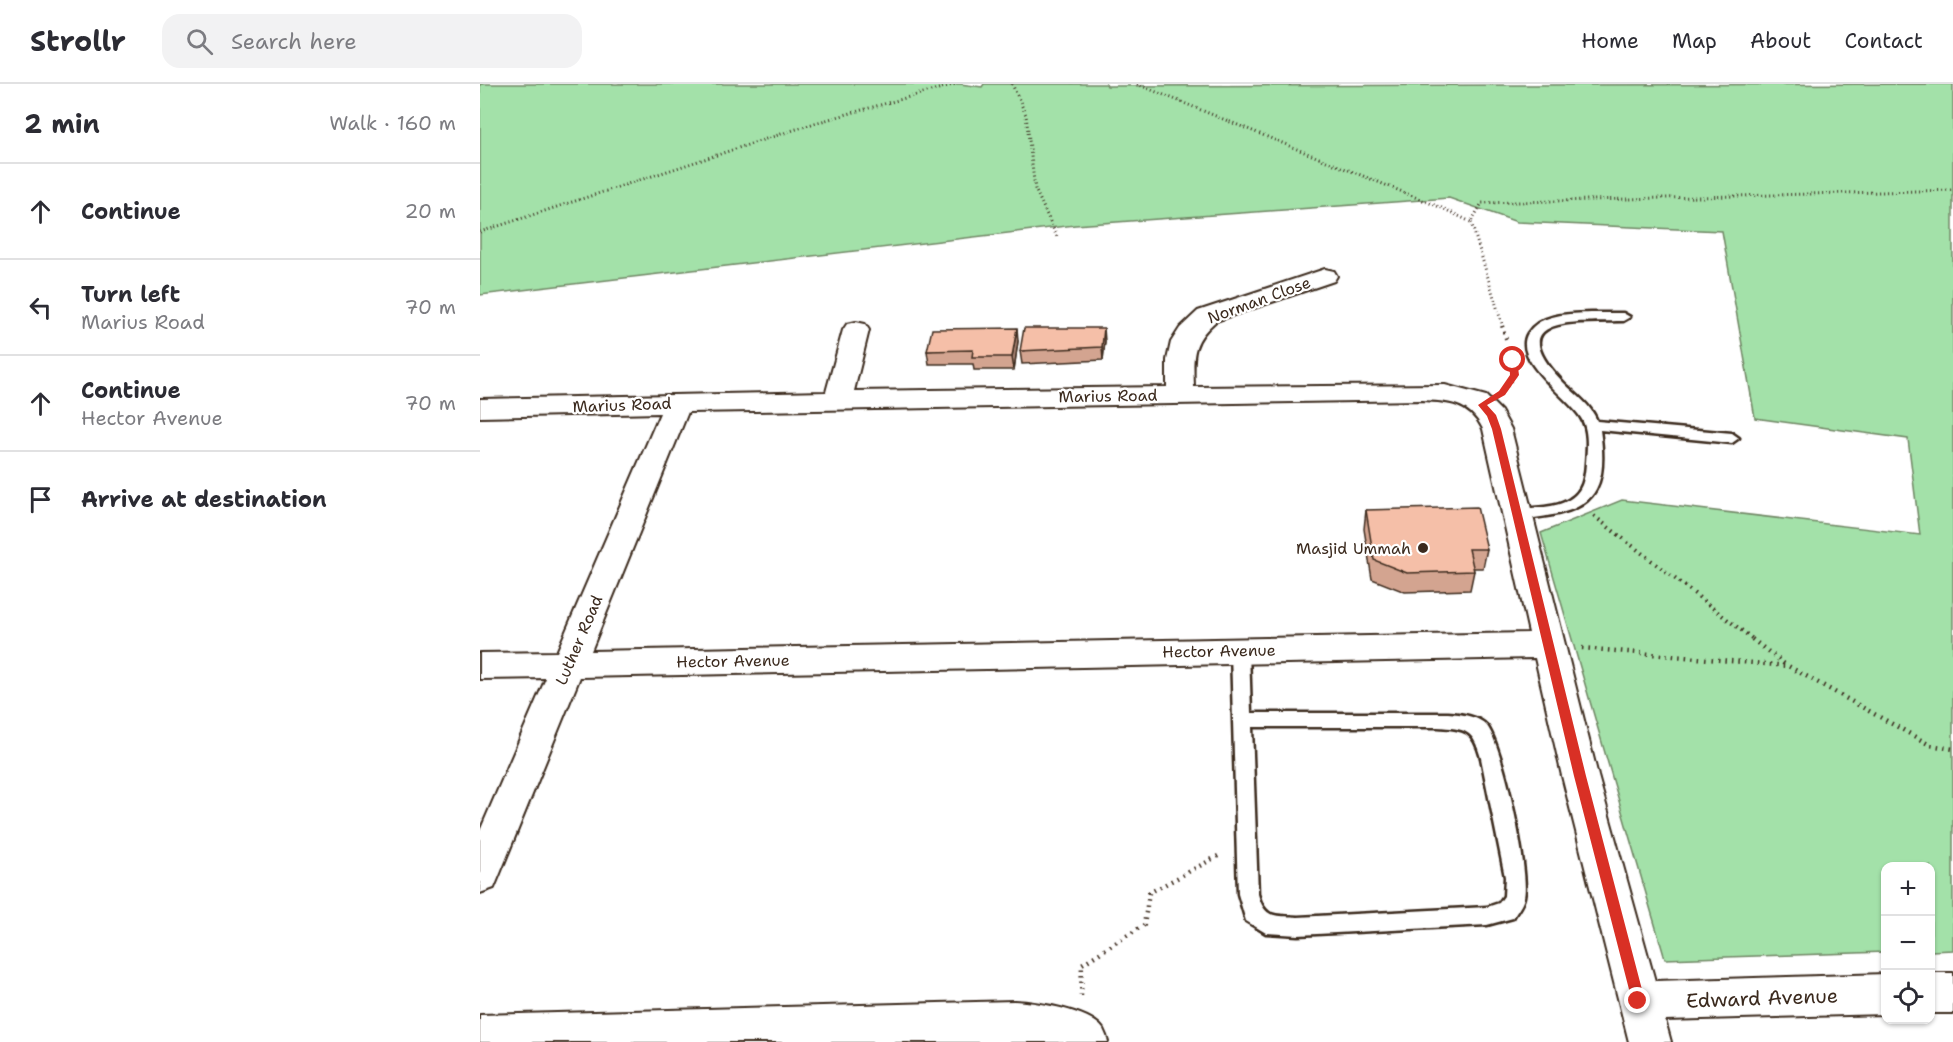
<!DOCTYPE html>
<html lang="en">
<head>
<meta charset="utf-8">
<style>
	body { margin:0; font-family:"Shantell Sans",sans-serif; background:#f2f2f3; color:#2b2b33 }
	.controls { position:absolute; right:18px; bottom:18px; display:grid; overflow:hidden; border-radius:12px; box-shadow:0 2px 4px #0004 }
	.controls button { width:54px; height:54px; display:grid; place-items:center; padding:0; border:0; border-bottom:2px solid #e1e1e2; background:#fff; color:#2b2b33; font:30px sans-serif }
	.stop { position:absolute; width:18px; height:18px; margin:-14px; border:4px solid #d93025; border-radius:50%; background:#fff }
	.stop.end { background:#d93025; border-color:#fff; box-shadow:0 2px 6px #0008 }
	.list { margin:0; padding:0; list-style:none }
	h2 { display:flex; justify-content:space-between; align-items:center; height:78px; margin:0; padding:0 24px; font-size:26px }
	h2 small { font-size:20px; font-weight:400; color:#7c7c81 }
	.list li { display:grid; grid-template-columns:39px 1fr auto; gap:18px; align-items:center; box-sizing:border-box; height:96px; padding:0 24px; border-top:2px solid #e1e1e2 }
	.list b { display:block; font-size:22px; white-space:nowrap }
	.list p { margin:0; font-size:20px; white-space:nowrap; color:#7c7c81 }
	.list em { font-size:20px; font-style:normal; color:#7c7c81 }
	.icon { flex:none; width:33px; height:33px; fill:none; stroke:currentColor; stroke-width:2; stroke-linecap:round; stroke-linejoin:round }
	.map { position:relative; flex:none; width:1473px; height:958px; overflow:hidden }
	header { display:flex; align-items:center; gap:36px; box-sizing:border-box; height:84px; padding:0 30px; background:#fff; border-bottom:2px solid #e1e1e2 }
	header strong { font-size:28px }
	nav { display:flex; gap:33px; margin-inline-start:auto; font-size:21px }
	.search { width:420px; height:54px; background:#f2f2f3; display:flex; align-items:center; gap:15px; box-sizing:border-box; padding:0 21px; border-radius:18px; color:#7c7c81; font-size:22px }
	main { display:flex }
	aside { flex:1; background:#fff }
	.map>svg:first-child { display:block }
</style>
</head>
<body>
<header>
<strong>Strollr</strong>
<div class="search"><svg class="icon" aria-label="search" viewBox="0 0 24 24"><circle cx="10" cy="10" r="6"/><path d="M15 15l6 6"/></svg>Search here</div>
<nav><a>Home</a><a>Map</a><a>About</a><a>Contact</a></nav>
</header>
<main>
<aside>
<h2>2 min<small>Walk · 160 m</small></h2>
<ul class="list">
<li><svg class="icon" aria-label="ahead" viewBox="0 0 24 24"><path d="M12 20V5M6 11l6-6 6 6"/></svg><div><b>Continue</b></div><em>20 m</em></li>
<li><svg class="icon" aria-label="left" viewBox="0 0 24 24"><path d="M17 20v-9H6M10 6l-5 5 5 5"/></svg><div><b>Turn left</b><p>Marius Road</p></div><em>70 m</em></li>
<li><svg class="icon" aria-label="ahead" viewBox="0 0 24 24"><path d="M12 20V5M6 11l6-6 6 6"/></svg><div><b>Continue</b><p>Hector Avenue</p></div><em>70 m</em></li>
<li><svg class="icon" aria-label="arrive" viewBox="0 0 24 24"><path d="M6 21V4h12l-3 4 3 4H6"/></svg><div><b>Arrive at destination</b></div></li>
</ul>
</aside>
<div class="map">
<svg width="1473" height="958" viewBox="0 0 1473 958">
	<rect width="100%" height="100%" fill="#fff"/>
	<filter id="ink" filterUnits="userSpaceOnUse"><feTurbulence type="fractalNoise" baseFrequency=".0167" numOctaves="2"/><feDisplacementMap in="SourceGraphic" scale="12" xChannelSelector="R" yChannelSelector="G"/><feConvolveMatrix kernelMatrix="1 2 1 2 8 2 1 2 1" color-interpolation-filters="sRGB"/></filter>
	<g filter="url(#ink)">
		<!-- green -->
		<path fill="#a3e1a9" stroke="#6f8664" stroke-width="1.5" d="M0,0H480L502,3L504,0H626L627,2L1473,0V866L1451,867L1450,782H1406L1405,868L1185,875L1061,449L1142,416L1440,451L1428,355L1275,334L1242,147L1037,138L969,114L595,141L0,211Z"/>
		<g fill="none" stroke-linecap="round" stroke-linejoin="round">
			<defs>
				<path id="service" d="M1111,229H1143L1150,233L1143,237C1095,238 1019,232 1084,299C1096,311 1111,321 1117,337L1252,349L1259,354L1252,359L1120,346C1131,421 1102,429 1037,436L1031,435L1029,431L1031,427C1050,422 1073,426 1090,415C1103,407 1105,394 1106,379C1107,365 1109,346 1101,334C1089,313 1031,277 1048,249C1061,229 1090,230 1111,229Z
					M760,560L766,562L769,567L771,629H968C981,630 999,632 1007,642C1023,662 1050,789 1044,813C1043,820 1037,827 1033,834L1007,841L818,851L786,849L766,837L758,810L751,567L754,562ZM772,643H957C986,645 993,645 1001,674L1025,793L1024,812L1019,819L1007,823L818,833C795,831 785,836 778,810Z"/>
				<path id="minor" d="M845,185L854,187L857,192L854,197L736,237C711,258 713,272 714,303L965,301L1006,312L1021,327L1031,345L1118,692L1175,897L1406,890V930L1185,936L1191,958H1149L1082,692L1055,574L100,593L19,792L14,804L0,809V747L66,594L0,595V569L77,568L180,329L0,333V315L346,308L363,246L367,240L376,238L385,240L389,246L374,307L687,303V276L691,258L700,244L718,227ZM941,316C968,317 990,318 1003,345L1049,549L111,567L208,328Z
					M1450,889H1473V929H1450Z
					M534,917C555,918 610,926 623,945C625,949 627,954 628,958H0V931Z"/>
			</defs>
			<!-- service casing -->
			<use href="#service" stroke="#3b2a1e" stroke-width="5"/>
			<!-- minor casing -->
			<use href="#minor" stroke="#3b2a1e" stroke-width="4"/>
			<!-- path-far2 -->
			<path stroke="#3b2a1e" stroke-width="3" stroke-dasharray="1 3" stroke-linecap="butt" d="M532,0L546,31L555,105L578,155
				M657,0L962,124L991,138
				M0,148L335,39L476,0
				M1023,243L991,138L1002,119L1473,106"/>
			<!-- path-far1 -->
			<path stroke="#3b2a1e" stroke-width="4" stroke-dasharray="1.5 4.5" stroke-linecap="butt" d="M1022,242L1027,258
				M1023,307L1034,291V286
				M1114,432L1274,556"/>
			<!-- path -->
			<path stroke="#3b2a1e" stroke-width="4.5" stroke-dasharray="1.5 5" stroke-linecap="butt" d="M1272,555L1307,582
				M1102,564L1308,582L1450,661L1473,665
				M601,912L602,880L664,841L669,809L740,771"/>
			<!-- service -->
			<use href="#service" fill="#fff" fill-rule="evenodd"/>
			<!-- minor -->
			<use href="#minor" fill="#fff" fill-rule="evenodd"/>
		</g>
		<!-- wall -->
		<path fill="#d3a490" stroke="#3b2a1e" stroke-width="1.5" d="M538,257L534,286H494L493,280H449L447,267Z
			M625,257L623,276L542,280L540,267Z
			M886,426L1007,465L1003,484H993L994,487L990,506L925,508L892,495L884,445Z"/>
		<!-- shaded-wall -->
		<path fill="#ac8676" stroke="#3b2a1e" stroke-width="1.5" d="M537,244L538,257L534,286L532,273Z
			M624,244L625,257L623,276L622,263Z"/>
		<!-- building -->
		<path fill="#f5bfa8" stroke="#3b2a1e" stroke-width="1.5" d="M537,244L532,273H492L493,266L447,267L452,245Z
			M544,244H624L622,263L540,267Z
			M997,423L1007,465H989L994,487L927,489L894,476L886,426Z"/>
	</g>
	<!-- route -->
	<path fill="#d93025" d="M1033,273L1037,276L1039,291L1025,311L1007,321L1016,331L1021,345L1106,692L1165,917L1163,921L1158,923L1154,921L1152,917L1094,692L1012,345L1007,332L998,321L1019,307L1030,291L1029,276Z"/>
	<!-- markers -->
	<circle fill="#3b2a1e" stroke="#fff" stroke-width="2" cx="943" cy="464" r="6"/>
	<g text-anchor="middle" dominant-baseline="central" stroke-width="4.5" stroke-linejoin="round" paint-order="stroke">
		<!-- street labels -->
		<g font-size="16" fill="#3b2a1e" stroke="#fff">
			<text transform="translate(779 216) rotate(-20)">Norman Close</text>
			<text transform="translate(628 312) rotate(-1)">Marius Road</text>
			<text transform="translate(142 321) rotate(-2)">Marius Road</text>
			<text transform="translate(99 556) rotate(-67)">Luther Road</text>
			<text transform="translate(739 567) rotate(-1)">Hector Avenue</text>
			<text transform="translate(253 577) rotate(-1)">Hector Avenue</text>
		</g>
		<!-- poi labels -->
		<g font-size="16" fill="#3b2a1e" stroke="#fff" text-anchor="end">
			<text x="931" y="464">Masjid Ummah</text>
		</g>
		<!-- near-street labels -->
		<g font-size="20" fill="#3b2a1e" stroke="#fff">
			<text transform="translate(1282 914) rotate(-2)">Edward Avenue</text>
		</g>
	</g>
</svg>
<div class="controls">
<button>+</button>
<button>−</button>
<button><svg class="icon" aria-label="locate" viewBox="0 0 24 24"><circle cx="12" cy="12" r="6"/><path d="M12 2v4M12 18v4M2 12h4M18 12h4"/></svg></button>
</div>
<div class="stop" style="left:1033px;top:276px"></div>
<div class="stop end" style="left:1158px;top:917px"></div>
</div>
</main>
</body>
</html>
